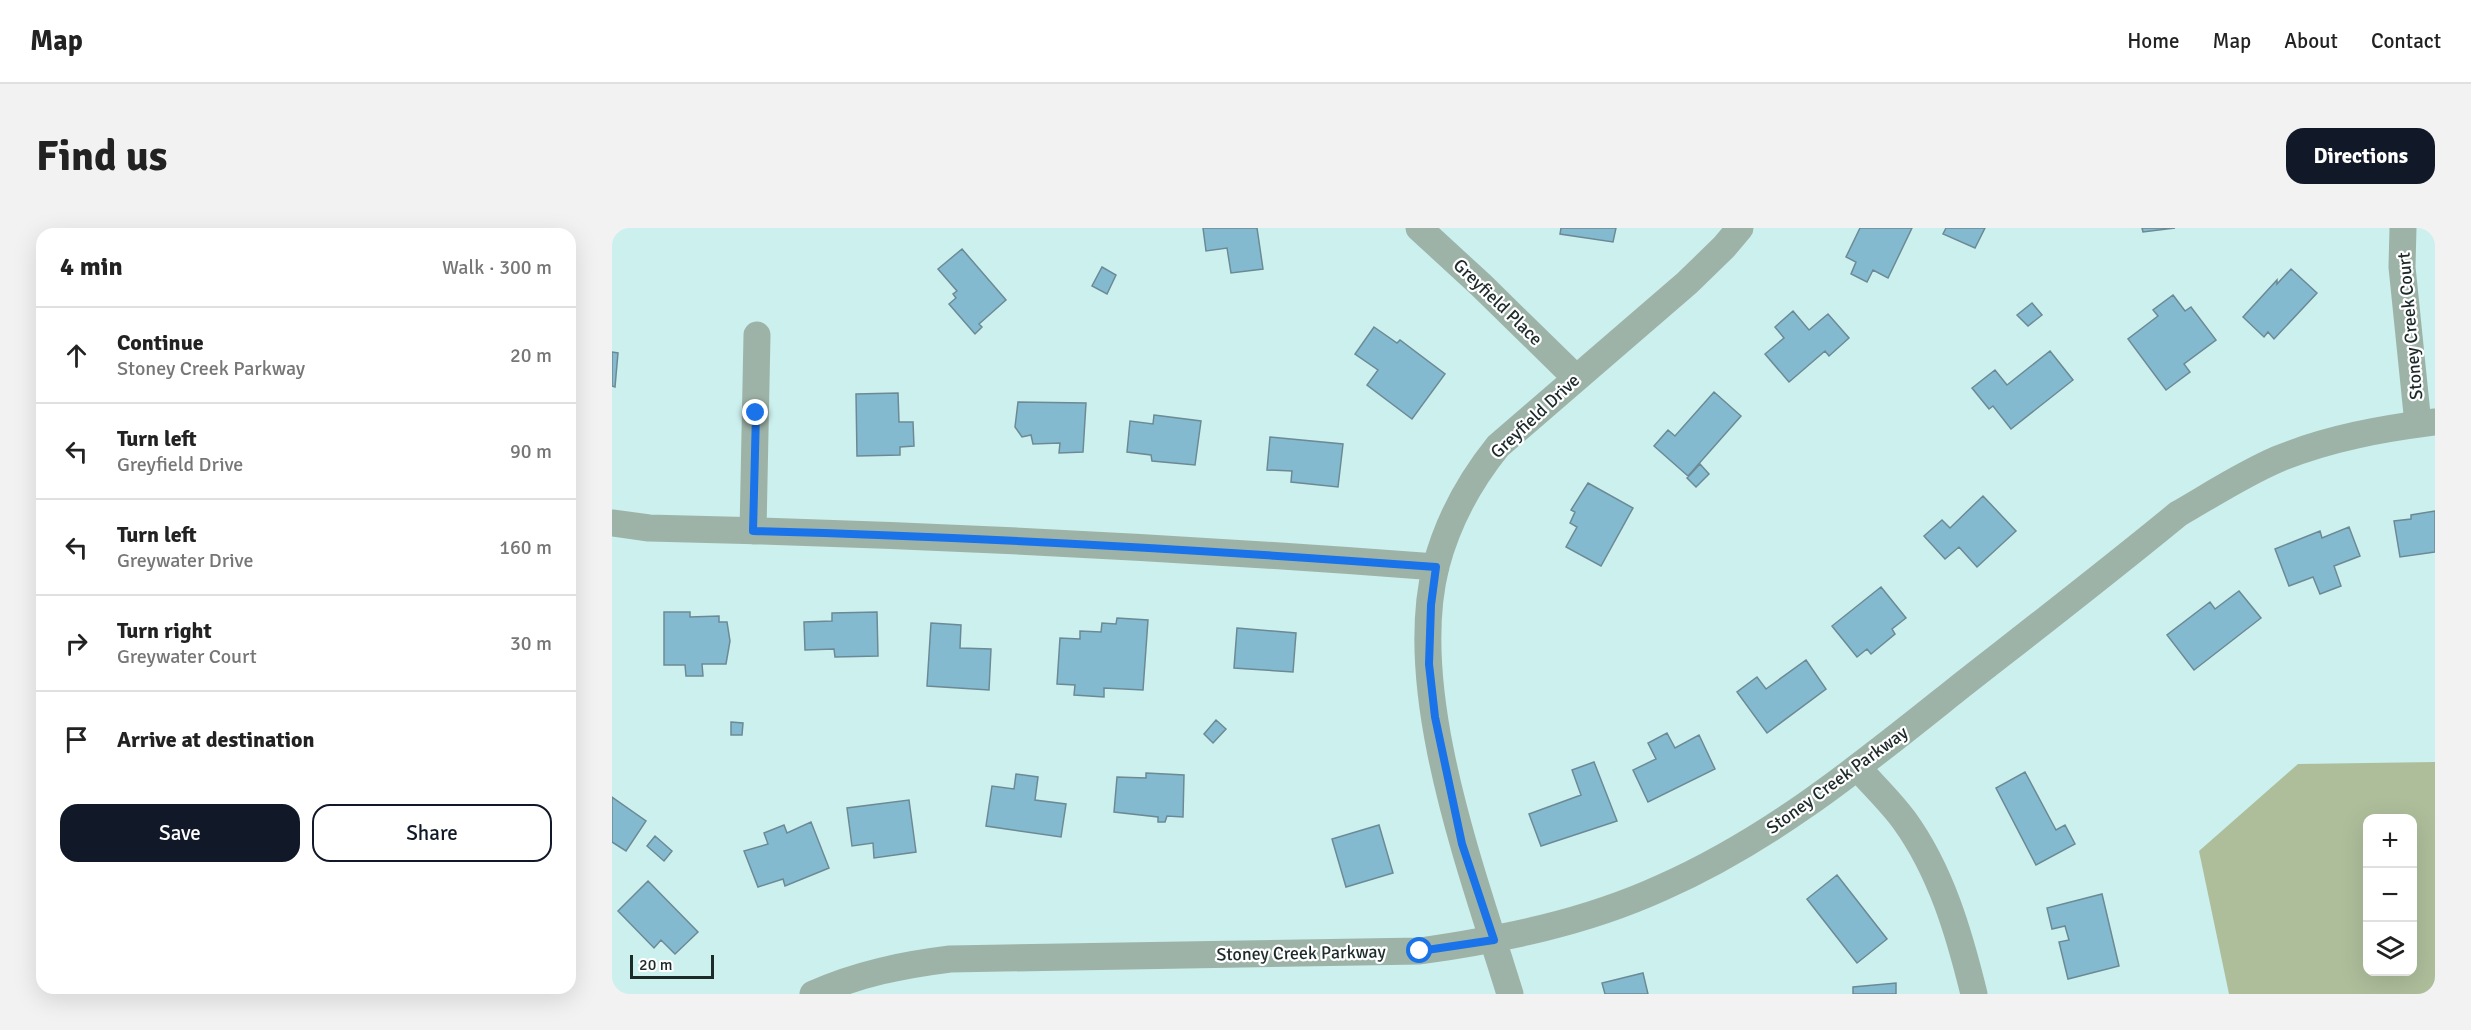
<!DOCTYPE html>
<html lang="en">
<head>
<meta charset="utf-8">
<style>
	body { margin:0; font-family:Signika,sans-serif; background:#f2f2f2; color:#222 }
	.controls { position:absolute; right:18px; bottom:18px; display:grid; overflow:hidden; border-radius:12px; box-shadow:0 6px 24px #0002 }
	.controls button { width:54px; height:54px; display:grid; place-items:center; padding:0; border:0; border-bottom:2px solid #e0e0e0; background:#fff; color:#222; font:30px sans-serif }
	.scale { position:absolute; left:18px; bottom:15px; width:84px; box-sizing:border-box; padding-left:6px; border:3px solid #1c2a29; border-top:0; font-size:16px; line-height:21px; white-space:nowrap; color:#1c2a29; -webkit-text-stroke:4px #fff; paint-order:stroke }
	.stop { position:absolute; width:18px; height:18px; margin:-14px; border:4px solid #1a73e8; border-radius:50%; background:#fff }
	.stop.end { background:#1a73e8; border-color:#fff; box-shadow:0 2px 6px #0008 }
	.list { margin:0; padding:0; list-style:none }
	h2 { display:flex; justify-content:space-between; align-items:center; height:78px; margin:0; padding:0 24px; font-size:26px }
	h2 small { font-size:20px; font-weight:400; color:#767676 }
	.list li { display:grid; grid-template-columns:39px 1fr auto; gap:18px; align-items:center; box-sizing:border-box; height:96px; padding:0 24px; border-top:2px solid #e0e0e0 }
	.list b { display:block; font-size:22px; white-space:nowrap }
	.list p { margin:0; font-size:20px; white-space:nowrap; color:#767676 }
	.list em { font-size:20px; font-style:normal; color:#767676 }
	.actions { display:flex; gap:12px; padding:18px 24px }
	.actions a { flex:1; padding:14px 0; border:2px solid #111827; border-radius:18px; text-align:center; font-size:21px; color:#111827 }
	.actions .main { background:#111827; color:#fff }
	.icon { flex:none; width:33px; height:33px; fill:none; stroke:currentColor; stroke-width:2; stroke-linecap:round; stroke-linejoin:round }
	.map { position:relative; flex:none; width:1823px; height:766px; overflow:hidden; border-radius:18px }
	header { display:flex; align-items:center; gap:36px; box-sizing:border-box; height:84px; padding:0 30px; background:#fff; border-bottom:2px solid #e0e0e0 }
	header strong { font-size:28px }
	nav { display:flex; gap:33px; margin-inline-start:auto; font-size:21px }
	.intro { display:flex; align-items:center; justify-content:space-between; box-sizing:border-box; height:144px; padding:0 36px }
	h1 { margin:0; font-size:42px }
	.button { padding:15px 27px; border-radius:18px; background:#111827; color:#fff; font-size:21px; font-weight:700 }
	main { display:flex; gap:36px; padding:0 36px }
	aside { flex:1; background:#fff; border-radius:18px; box-shadow:0 6px 24px #0002 }
	.map>svg:first-child { display:block }
</style>
</head>
<body>
<header>
<strong>Map</strong>
<nav><a>Home</a><a>Map</a><a>About</a><a>Contact</a></nav>
</header>
<div class="intro"><h1>Find us</h1><a class="button">Directions</a></div>
<main>
<aside>
<h2>4 min<small>Walk · 300 m</small></h2>
<ul class="list">
<li><svg class="icon" aria-label="ahead" viewBox="0 0 24 24"><path d="M12 20V5M6 11l6-6 6 6"/></svg><div><b>Continue</b><p>Stoney Creek Parkway</p></div><em>20 m</em></li>
<li><svg class="icon" aria-label="left" viewBox="0 0 24 24"><path d="M17 20v-9H6M10 6l-5 5 5 5"/></svg><div><b>Turn left</b><p>Greyfield Drive</p></div><em>90 m</em></li>
<li><svg class="icon" aria-label="left" viewBox="0 0 24 24"><path d="M17 20v-9H6M10 6l-5 5 5 5"/></svg><div><b>Turn left</b><p>Greywater Drive</p></div><em>160 m</em></li>
<li><svg class="icon" aria-label="right" viewBox="0 0 24 24"><path d="M7 20v-9h11M14 6l5 5-5 5"/></svg><div><b>Turn right</b><p>Greywater Court</p></div><em>30 m</em></li>
<li><svg class="icon" aria-label="arrive" viewBox="0 0 24 24"><path d="M6 21V4h12l-3 4 3 4H6"/></svg><div><b>Arrive at destination</b></div></li>
</ul>
<div class="actions"><a class="main">Save</a><a>Share</a></div>
</aside>
<div class="map">
<svg width="1823" height="766" viewBox="0 0 1823 766">
	<rect width="100%" height="100%" fill="#ccf0ee"/>
	<!-- green -->
	<path fill="#aebe9b" fill-rule="evenodd" d="M1823,534V766H1617L1587,623L1686,536ZM1756,590H1800V744H1756Z"/>
	<!-- building -->
	<path fill="#84bacf" stroke="#6c8a95" stroke-width="1.5" d="M591,0H645L651,41L619,45L615,20L594,23Z
		M949,0H1004L1001,14L948,6Z
		M1248,0H1300L1276,50L1261,42L1255,54L1239,46L1244,34L1234,29Z
		M1334,0H1373L1363,20L1331,6Z
		M1530,0H1563L1531,4Z
		M350,21L394,72L367,96L370,99L363,106L337,76L344,70L341,66L345,63L326,41Z
		M490,39L504,47L495,66L480,58Z
		M1679,41L1705,65L1662,111L1656,104L1652,109L1631,89L1665,52V56Z
		M1561,67L1573,83L1579,79L1604,112L1572,136L1578,144L1554,162L1516,111L1546,88L1541,82Z
		M1420,75L1430,87L1416,98L1405,87Z
		M1181,83L1197,102L1216,86L1237,110L1217,128L1213,123L1177,154L1153,126L1172,110L1163,99Z
		M762,99L785,115L788,112L833,146L800,191L755,157L766,142L743,126Z
		M1438,123L1461,152L1399,201L1381,178L1377,181L1360,160L1383,142L1395,157Z
		M0,124L6,125L3,159L0,158Z
		M1102,164L1129,188L1076,248L1042,218L1056,202L1063,208Z
		M286,165L287,194H301L302,218L288,219V227L245,228L244,166Z
		M406,174L474,175L471,224L447,225L448,215L421,216L419,207L410,209L403,199Z
		M542,187L589,193L583,237L540,233L539,227L515,224L518,193L541,196Z
		M658,209L731,216L726,259L679,254L680,243L655,242Z
		M1088,236L1097,246L1084,259L1075,250Z
		M976,255L1021,280L989,338L954,319L965,299L958,295L963,284L959,282Z
		M1371,268L1404,303L1365,339L1347,319L1333,331L1312,308L1330,292L1338,300Z
		M1823,283V324L1788,329L1782,293L1799,291V287Z
		M1737,299L1748,328L1722,338L1729,358L1708,366L1701,349L1677,358L1663,321L1708,303L1710,310Z
		M1269,359L1294,390L1280,401L1283,406L1259,426L1255,421L1245,429L1220,398Z
		M1627,363L1649,390L1582,442L1555,407L1598,374L1603,381Z
		M52,384H78V389L107,388V394H115L118,413L114,436H90L91,448H74L73,437H52Z
		M265,384L266,428L223,429L222,421L193,422L192,394L220,393V385Z
		M505,390L536,392L531,462L492,460V469L462,467L463,457L445,456L448,410L468,411V403L489,404L490,395L504,396Z
		M319,395L349,397L348,420L379,421L377,462L315,458Z
		M625,400L684,405L681,444L622,440Z
		M1194,432L1214,461L1155,505L1125,464L1145,449L1154,461Z
		M604,492L614,501L601,515L592,506Z
		M119,494L131,495L130,507H119Z
		M1055,505L1063,520L1087,507L1103,541L1036,574L1021,542L1044,531L1036,515Z
		M982,534L1005,593L929,618L917,586L969,567L960,542Z
		M1413,544L1444,602L1453,597L1463,616L1424,637L1384,560Z
		M534,545L572,547L571,589L555,588L553,594H546V589L502,584L505,549L534,550Z
		M404,546L426,549L423,572L454,576L449,609L374,598L380,558L402,561Z
		M0,569L34,593L14,623L0,614Z
		M297,572L304,624L262,630L261,615L240,618L235,580Z
		M199,594L217,640L173,658L171,651L146,659L132,623L156,616L152,605L172,597L175,605Z
		M767,597L781,645L734,659L720,611Z
		M43,608L60,623L52,633L35,618Z
		M1225,647L1275,711L1245,735L1195,671Z
		M36,653L86,704L63,726L49,712L42,720L6,683Z
		M1490,666L1507,738L1456,751L1447,714L1457,712L1453,698L1440,701L1435,680Z
		M1031,745L1036,766H993L990,755Z
		M1284,755V766H1241V759Z"/>
	<g fill="none" stroke-linecap="round" stroke-linejoin="round">
		<!-- street -->
		<path stroke="#9eb3a7" stroke-width="27" d="M807,0L869,57L964,150
			M1791,0L1790,39L1806,196
			M0,295L37,300C301,306 560,319 824,339
			M141,303L145,107
			M1246,540C1261,557 1279,574 1292,592C1329,643 1347,705 1362,766
			M201,766C246,746 290,737 338,731L808,723C891,711 972,695 1049,660C1160,611 1251,536 1345,461C1419,403 1493,346 1566,286C1599,267 1631,246 1666,231C1717,210 1769,201 1823,194
			M898,766C861,645 792,464 824,338C836,292 857,254 886,218L1075,55L1112,19L1128,0"/>
	</g>
	<g fill="none" stroke-linecap="round" stroke-linejoin="round">
		<!-- route -->
		<path stroke="#1a73e8" stroke-width="8" d="M144,185L141,303C369,309 596,322 824,339L819,377L817,436L823,489L850,616L882,712L808,723"/>
	</g>
	<g text-anchor="middle" dominant-baseline="central" stroke-width="4.5" stroke-linejoin="round" paint-order="stroke">
		<!-- street labels -->
		<g font-size="18" fill="#1c2a29" stroke="#fff">
			<text transform="translate(886 74) rotate(44)">Greyfield Place</text>
			<text transform="translate(1798 98) rotate(-95)">Stoney Creek Court</text>
			<text transform="translate(923 188) rotate(-43)">Greyfield Drive</text>
			<text transform="translate(1225 552) rotate(-36)">Stoney Creek Parkway</text>
			<text transform="translate(689 725) rotate(-1)">Stoney Creek Parkway</text>
		</g>
	</g>
</svg>
<div class="controls">
<button>+</button>
<button>−</button>
<button><svg class="icon" aria-label="layers" viewBox="0 0 24 24"><path d="M12 4l9 5-9 5-9-5zM3 14l9 5 9-5"/></svg></button>
</div>
<div class="scale">20 m</div>
<div class="stop" style="left:808px;top:723px"></div>
<div class="stop end" style="left:144px;top:185px"></div>
</div>
</main>
</body>
</html>
